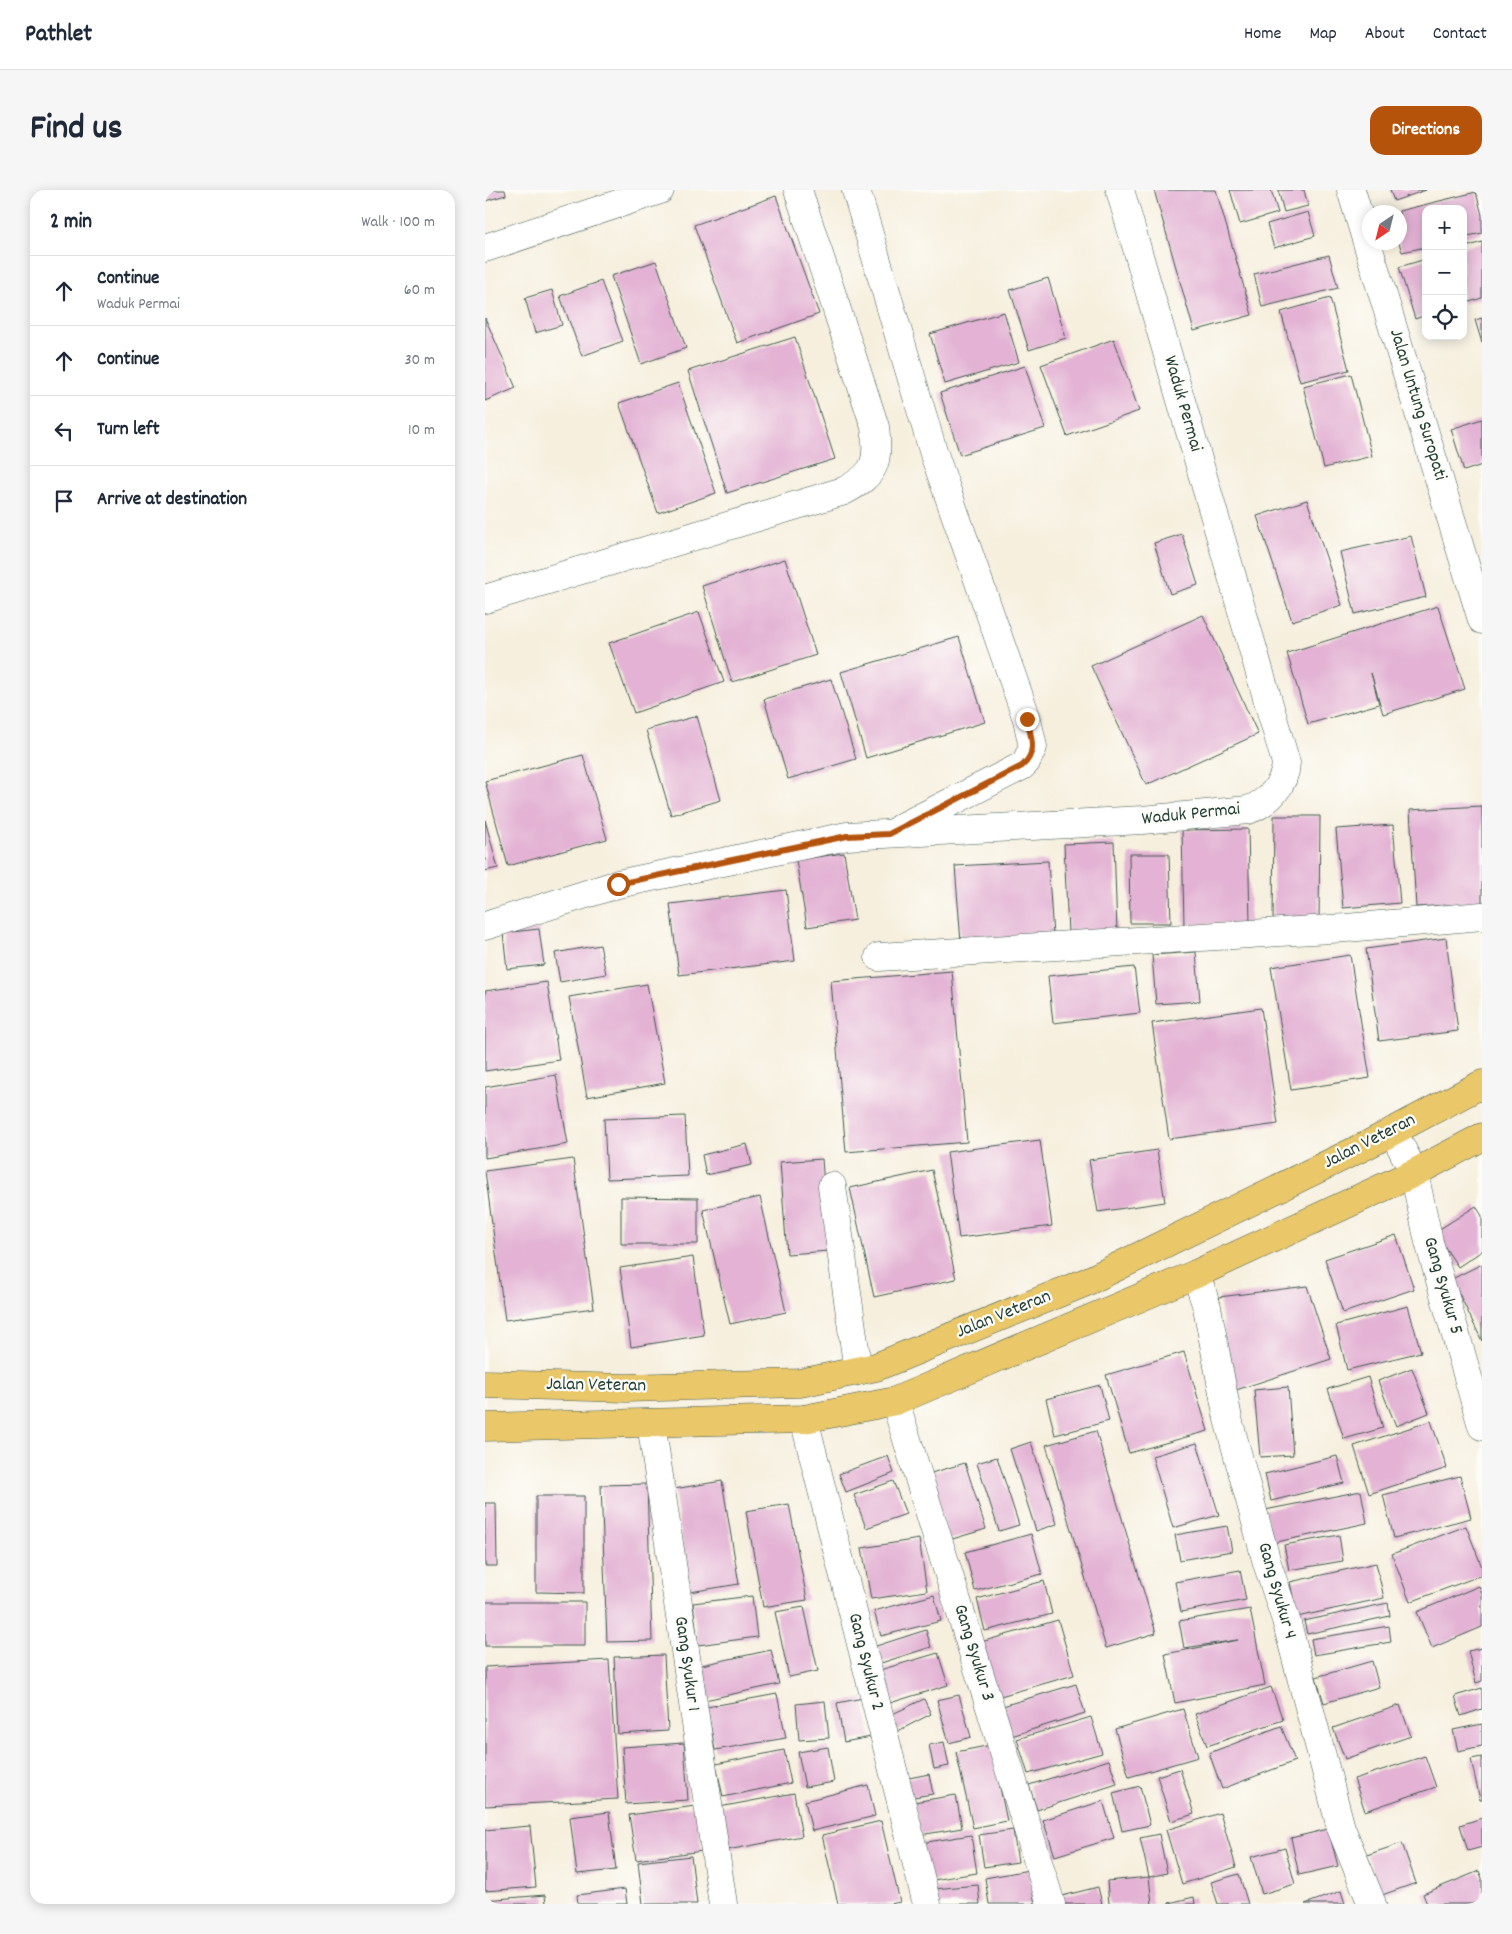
<!DOCTYPE html>
<html lang="en">
<head>
<meta charset="utf-8">
<style>
	body { margin:0; font-family:Dekko,sans-serif; background:#f6f6f7; color:#1f2937 }
	.controls { position:absolute; right:15px; top:15px; display:grid; overflow:hidden; border-radius:10px; box-shadow:0 2px 12px #0003 }
	.controls button { width:45px; height:45px; display:grid; place-items:center; padding:0; border:0; border-bottom:1px solid #e0e1e3; background:#fff; color:#1f2937; font:25px sans-serif }
	.compass { position:absolute; left:877px; top:15px; width:45px; height:45px; border-radius:50%; background:#fff; box-shadow:0 2px 12px #0003; rotate:215deg }
	.stop { position:absolute; width:15px; height:15px; margin:-11px; border:4px solid #b45309; border-radius:50%; background:#fff }
	.stop.end { background:#b45309; border-color:#fff; box-shadow:0 1px 5px #0008 }
	.list { margin:0; padding:0; list-style:none }
	h2 { display:flex; justify-content:space-between; align-items:center; height:65px; margin:0; padding:0 20px; font-size:21px }
	h2 small { font-size:16px; font-weight:400; color:#747a83 }
	.list li { display:grid; grid-template-columns:32px 1fr auto; gap:15px; align-items:center; box-sizing:border-box; height:70px; padding:0 20px; border-top:1px solid #e0e1e3 }
	.list b { display:block; font-size:19px; white-space:nowrap }
	.list p { margin:0; font-size:16px; white-space:nowrap; color:#747a83 }
	.list em { font-size:16px; font-style:normal; color:#747a83 }
	.icon { flex:none; width:28px; height:28px; fill:none; stroke:currentColor; stroke-width:2; stroke-linecap:round; stroke-linejoin:round }
	.map { position:relative; flex:none; width:997px; height:1714px; overflow:hidden; border-radius:15px }
	header { display:flex; align-items:center; gap:30px; box-sizing:border-box; height:70px; padding:0 25px; background:#fff; border-bottom:1px solid #e0e1e3 }
	header strong { font-size:24px }
	nav { display:flex; gap:28px; margin-inline-start:auto; font-size:18px }
	.intro { display:flex; align-items:center; justify-content:space-between; box-sizing:border-box; height:120px; padding:0 30px }
	h1 { margin:0; font-size:35px }
	.button { padding:12px 22px; border-radius:15px; background:#b45309; color:#fff; font-size:18px; font-weight:700 }
	main { display:flex; gap:30px; padding:0 30px }
	aside { flex:1; background:#fff; border-radius:15px; box-shadow:0 2px 12px #0003 }
	.map>svg:first-child { display:block }
</style>
</head>
<body>
<header>
<strong>Pathlet</strong>
<nav><a>Home</a><a>Map</a><a>About</a><a>Contact</a></nav>
</header>
<div class="intro"><h1>Find us</h1><a class="button">Directions</a></div>
<main>
<aside>
<h2>2 min<small>Walk · 100 m</small></h2>
<ul class="list">
<li><svg class="icon" aria-label="ahead" viewBox="0 0 24 24"><path d="M12 20V5M6 11l6-6 6 6"/></svg><div><b>Continue</b><p>Waduk Permai</p></div><em>60 m</em></li>
<li><svg class="icon" aria-label="ahead" viewBox="0 0 24 24"><path d="M12 20V5M6 11l6-6 6 6"/></svg><div><b>Continue</b></div><em>30 m</em></li>
<li><svg class="icon" aria-label="left" viewBox="0 0 24 24"><path d="M17 20v-9H6M10 6l-5 5 5 5"/></svg><div><b>Turn left</b></div><em>10 m</em></li>
<li><svg class="icon" aria-label="arrive" viewBox="0 0 24 24"><path d="M6 21V4h12l-3 4 3 4H6"/></svg><div><b>Arrive at destination</b></div></li>
</ul>
</aside>
<div class="map">
<svg width="997" height="1714" viewBox="0 0 997 1714">
	<rect width="100%" height="100%" fill="#fdfcf7"/>
	<filter id="ink" filterUnits="userSpaceOnUse"><feTurbulence type="fractalNoise" baseFrequency=".02" numOctaves="2"/><feDisplacementMap in="SourceGraphic" scale="10" xChannelSelector="R" yChannelSelector="G"/><feConvolveMatrix kernelMatrix="1 2 1 2 8 2 1 2 1" color-interpolation-filters="sRGB"/></filter>
	<filter id="wash" filterUnits="userSpaceOnUse"><feTurbulence type="fractalNoise" baseFrequency=".0096" numOctaves="4" result="noise"/><feDisplacementMap in="SourceGraphic" scale="20" xChannelSelector="R" yChannelSelector="G"/><feGaussianBlur stdDeviation="1.12" result="paint"/><feColorMatrix in="noise" values="0 0 0 0 0 0 0 0 0 0 0 0 0 0 0 0 0 1.4 0 .05"/><feComposite in="paint" operator="in"/></filter>
	<g filter="url(#wash)">
		<rect width="100%" height="100%" fill="#f6efde"/>
		<g id="blocks">
			<!-- building -->
			<path fill="#e3b2d4" d="M0,0H20L21,5L0,11Z
				M669,0H731L767,125L709,141Z
				M745,0H786L793,23L755,34Z
				M793,0H819L823,16L799,22Z
				M905,0H941L909,11Z
				M991,2L997,25V43L978,47V19H941V57L917,62L914,53V21Z
				M291,6L334,124L252,153L209,35Z
				M823,22L830,46L789,58L782,34Z
				M997,52V108L978,114V58Z
				M844,65L853,98L777,117L769,84Z
				M941,69V125L930,129L914,77Z
				M171,71L201,158L156,174L126,86Z
				M563,88L581,148L544,160L525,100Z
				M116,91L138,151L97,166L75,106Z
				M67,100L77,135L50,143L40,108Z
				M845,108L864,180L815,192L796,122Z
				M519,122L534,172L460,194L445,144Z
				M0,128L31,198L0,211Z
				M997,128V153L990,130Z
				M310,147L350,269L242,303L203,181Z
				M629,149L654,221L582,246L556,175Z
				M540,176L560,238L475,265L455,203Z
				M866,184L887,266L839,278L818,196Z
				M193,193L231,303L173,323L134,213Z
				M997,229V275L979,281L966,239Z
				M822,310L857,415L807,431L772,326Z
				M697,344L713,395L685,404L669,353Z
				M926,346L941,407L870,424L855,362Z
				M300,369L331,465L247,492L217,396Z
				M953,416L980,499L898,524L886,483L894,514L823,534L802,463Z
				M214,422L239,492L149,523L124,453Z
				M718,425L773,544L661,595L606,476Z
				M474,447L500,532L381,568L356,482Z
				M346,489L371,569L303,589L279,509Z
				M212,526L236,610L186,625L161,540Z
				M98,565L122,649L23,676L0,591Z
				M997,616V713L931,717L925,620Z
				M789,626H835L834,733L788,732Z
				M0,630L13,678L0,681Z
				M908,635L915,713L858,718L851,639Z
				M763,639L765,734L699,735L697,640Z
				M629,652L632,742L583,743L579,654Z
				M359,663L370,730L322,737L311,670Z
				M644,664H684L686,733H645Z
				M563,671L568,746L476,752L470,676Z
				M301,700L310,771L194,785L185,714Z
				M54,739L59,775L22,779L18,743Z
				M961,748L973,841L894,851L881,759Z
				M115,755L121,784L75,792L70,763Z
				M711,762L715,811L671,814L667,765Z
				M865,765L885,888L806,900L786,777Z
				M649,777L655,823L568,833L563,786Z
				M467,781L482,952L361,962L346,791Z
				M62,792L74,870L0,881V801Z
				M162,794L180,893L102,907L84,807Z
				M776,818L793,934L684,949L667,833Z
				M71,885L83,954L0,968V897Z
				M200,926L203,986L122,989L119,929Z
				M555,950L567,1036L474,1048L462,962Z
				M262,954L267,975L221,985L217,965Z
				M672,960L680,1012L613,1022L604,970Z
				M88,969L109,1118L20,1130L0,981Z
				M337,969L344,1061L302,1064L295,972Z
				M447,980L471,1089L389,1107L365,998Z
				M136,1007L213,1008V1054H136Z
				M275,1007L301,1122L245,1134L218,1020Z
				M991,1016L997,1026V1061L973,1077L950,1042Z
				M911,1045L929,1099L858,1123L840,1069Z
				M208,1067L219,1145L146,1157L135,1078Z
				M997,1074V1151L967,1089Z
				M822,1096L846,1169L748,1201L734,1107Z
				M923,1116L936,1162L862,1180L851,1135Z
				M699,1162L723,1241L644,1263L621,1185Z
				M927,1178L944,1223L911,1236L893,1191Z
				M883,1187L898,1238L859,1249L843,1199Z
				M615,1195L624,1231L570,1245L561,1209Z
				M803,1197L808,1265L775,1267L769,1200Z
				M946,1231L962,1278L884,1304L869,1256Z
				M611,1241L671,1443L621,1458L561,1255Z
				M546,1252L572,1334L551,1341L525,1259Z
				M712,1253L734,1325L688,1338L667,1266Z
				M403,1266L409,1283L361,1302L354,1284Z
				M852,1266L859,1293L786,1311L780,1284Z
				M512,1267L534,1335L514,1341L492,1273Z
				M480,1273L501,1339L464,1350L443,1284Z
				M975,1286L986,1328L909,1348L898,1305Z
				M237,1291L254,1394L205,1402L189,1299Z
				M408,1291L421,1324L381,1338L369,1305Z
				M162,1294L167,1451L122,1452L116,1295Z
				M876,1301L882,1333L787,1353L780,1320Z
				M51,1306H99V1403L51,1402Z
				M0,1313H11L12,1376H0Z
				M304,1314L322,1410L278,1417L261,1321Z
				M742,1336L747,1361L695,1370L690,1345Z
				M981,1336L997,1377V1385L925,1412L907,1364Z
				M546,1344L557,1384L490,1401L480,1362Z
				M854,1345L858,1371L804,1380L799,1355Z
				M434,1349L442,1401L386,1409L377,1358Z
				M891,1373L899,1408L812,1427L805,1392Z
				M755,1380L761,1410L696,1422L690,1392Z
				M559,1391L567,1424L500,1441L492,1409Z
				M994,1396L997,1404V1437L947,1458L932,1422Z
				M449,1405L456,1431L396,1446L389,1421Z
				M267,1406L272,1447L213,1455L208,1413Z
				M0,1412H100V1456H0Z
				M903,1413L905,1426L822,1444L819,1431Z
				M319,1417L333,1481L304,1487L290,1422Z
				M765,1419L780,1495L690,1513L680,1464L753,1450L699,1458L694,1431Z
				M573,1430L589,1485L512,1507L496,1452Z
				M904,1436L906,1452L829,1465L826,1449Z
				M441,1440L446,1457L393,1474L388,1457Z
				M997,1458V1491L991,1493L983,1461Z
				M286,1460L294,1494L220,1510L212,1476Z
				M453,1463L463,1495L405,1513L395,1480Z
				M179,1465L183,1541L133,1544L129,1467Z
				M124,1470L133,1609L0,1616V1477Z
				M887,1471L894,1497L839,1513L831,1487Z
				M591,1494L600,1523L520,1548L511,1518Z
				M786,1497L798,1530L722,1556L710,1524Z
				M997,1498V1519L976,1526L970,1506Z
				M292,1504L301,1548L230,1560L222,1517Z
				M474,1505L486,1547L464,1553L452,1510Z
				M378,1508L386,1547L359,1552L352,1513Z
				M439,1509L446,1524L407,1544L399,1528Z
				M340,1511L344,1548L314,1550L311,1514Z
				M915,1515L926,1546L860,1569L848,1538Z
				M698,1519L713,1567L644,1587L630,1539Z
				M606,1527L617,1563L543,1584L532,1549Z
				M997,1534V1556L973,1561L968,1540Z
				M796,1536L810,1571L737,1599L724,1563Z
				M459,1552L464,1576L449,1579L444,1555Z
				M199,1553L203,1610L141,1614L137,1557Z
				M506,1555L522,1631L488,1638L471,1562Z
				M343,1557L349,1592L320,1597L313,1562Z
				M299,1560L306,1593L238,1607L231,1574Z
				M940,1566L951,1597L880,1621L869,1589Z
				M997,1567V1610H995L986,1569Z
				M624,1570L632,1594L552,1620L544,1595Z
				M695,1579L709,1624L686,1631L672,1586Z
				M444,1584L448,1604L423,1608L419,1589Z
				M383,1595L390,1626L327,1641L320,1611Z
				M655,1596L665,1635L637,1641L628,1603Z
				M309,1603L317,1646L237,1661L229,1618Z
				M471,1605L477,1638L435,1645L429,1612Z
				M618,1611L629,1648L570,1666L558,1630Z
				M210,1616L217,1661L151,1670L144,1625Z
				M124,1622L131,1680L92,1684L85,1627Z
				M735,1623L751,1677L697,1694L681,1640Z
				M997,1628V1657L983,1661L975,1635Z
				M396,1631L415,1712L405,1714H353L337,1645Z
				M45,1636L51,1697L0,1701V1640Z
				M843,1639L853,1676L814,1685L806,1648Z
				M528,1640L533,1672L499,1677L494,1645Z
				M674,1644L682,1683L664,1687L655,1648Z
				M486,1645L492,1683L442,1691L436,1653Z
				M917,1653L931,1693L897,1705L882,1665Z
				M800,1658L810,1694L777,1704L766,1667Z
				M206,1666L212,1714H158L153,1672Z
				M544,1680L550,1714H504L500,1688Z
				M994,1681L997,1688V1714H942L938,1704Z
				M754,1684L763,1714H733L726,1692Z
				M664,1687L667,1714H624L622,1691Z
				M493,1695L495,1714H449L448,1699Z
				M613,1697L617,1714H579L577,1706Z
				M140,1699L142,1714H93L92,1705Z
				M856,1701L860,1714H820Z
				M60,1705L61,1714H0V1710Z
				M709,1707L710,1714H684V1713Z"/>
		</g>
	</g>
	<g filter="url(#ink)">
		<use href="#blocks" fill-opacity="0" stroke="#3f584e" stroke-width="1"/>
		<g fill="none" stroke-linecap="round" stroke-linejoin="round">
			<defs>
				<path id="minor" d="M371,0L449,264L542,529L548,557L541,572L537,576L415,638
					M866,0L997,430
					M0,58L175,0
					M0,409L359,301C391,284 394,273 390,237L313,0
					M0,736L133,694L362,646L657,630L763,620C783,613 800,595 801,573L635,0
					M394,767L861,738L997,726
					M908,941L929,983L944,1052L997,1236
					M347,996L373,1181
					M711,1084L722,1117L743,1229L782,1373L801,1430L856,1638L887,1714
					M410,1211L566,1714
					M319,1229L442,1714
					M166,1233L238,1714"/>
				<path id="highway" d="M0,1194L142,1198L315,1193L391,1177L599,1093L882,955L997,894
					M0,1237L319,1229L410,1211L711,1084L929,983L997,947"/>
			</defs>
			<!-- minor casing -->
			<use href="#minor" stroke="#3f584e" stroke-width="29"/>
			<!-- highway casing -->
			<use href="#highway" stroke="#3f584e" stroke-width="29"/>
			<!-- minor -->
			<use href="#minor" stroke="#fff" stroke-width="28"/>
			<!-- highway -->
			<use href="#highway" stroke="#eac769" stroke-width="28"/>
		</g>
	</g>
	<g fill="none" stroke-linecap="round" stroke-linejoin="round" filter="url(#ink)">
		<!-- route -->
		<path stroke="#b45309" stroke-width="6" d="M133,694L362,646L404,644L537,576C553,562 546,547 542,529"/>
	</g>
	<g text-anchor="middle" dominant-baseline="central" stroke-width="4.5" stroke-linejoin="round" paint-order="stroke">
		<!-- street labels -->
		<g font-size="19" fill="#1f3d34" stroke="#fdfcf7">
			<text transform="translate(697 214) rotate(74)">Waduk Permai</text>
			<text transform="translate(932 215) rotate(73)">Jalan Untung Suropati</text>
			<text transform="translate(706 625) rotate(-6)">Waduk Permai</text>
			<text transform="translate(885 952) rotate(-27)">Jalan Veteran</text>
			<text transform="translate(957 1096) rotate(74)">Gang Syukur 5</text>
			<text transform="translate(519 1125) rotate(-22)">Jalan Veteran</text>
			<text transform="translate(111 1196) rotate(1)">Jalan Veteran</text>
			<text transform="translate(791 1401) rotate(74)">Gang Syukur 4</text>
			<text transform="translate(488 1463) rotate(73)">Gang Syukur 3</text>
			<text transform="translate(380 1472) rotate(76)">Gang Syukur 2</text>
			<text transform="translate(201 1474) rotate(82)">Gang Syukur 1</text>
		</g>
	</g>
</svg>
<div class="controls">
<button>+</button>
<button>−</button>
<button><svg class="icon" aria-label="locate" viewBox="0 0 24 24"><circle cx="12" cy="12" r="6"/><path d="M12 2v4M12 18v4M2 12h4M18 12h4"/></svg></button>
</div>
<svg class="compass" viewBox="-18 -18 36 36"><path d="M0-13l5 13h-10z" fill="#e53935"/><path d="M0 13l5-13h-10z" fill="#747a83"/></svg>
<div class="stop" style="left:133px;top:694px"></div>
<div class="stop end" style="left:542px;top:529px"></div>
</div>
</main>
</body>
</html>
